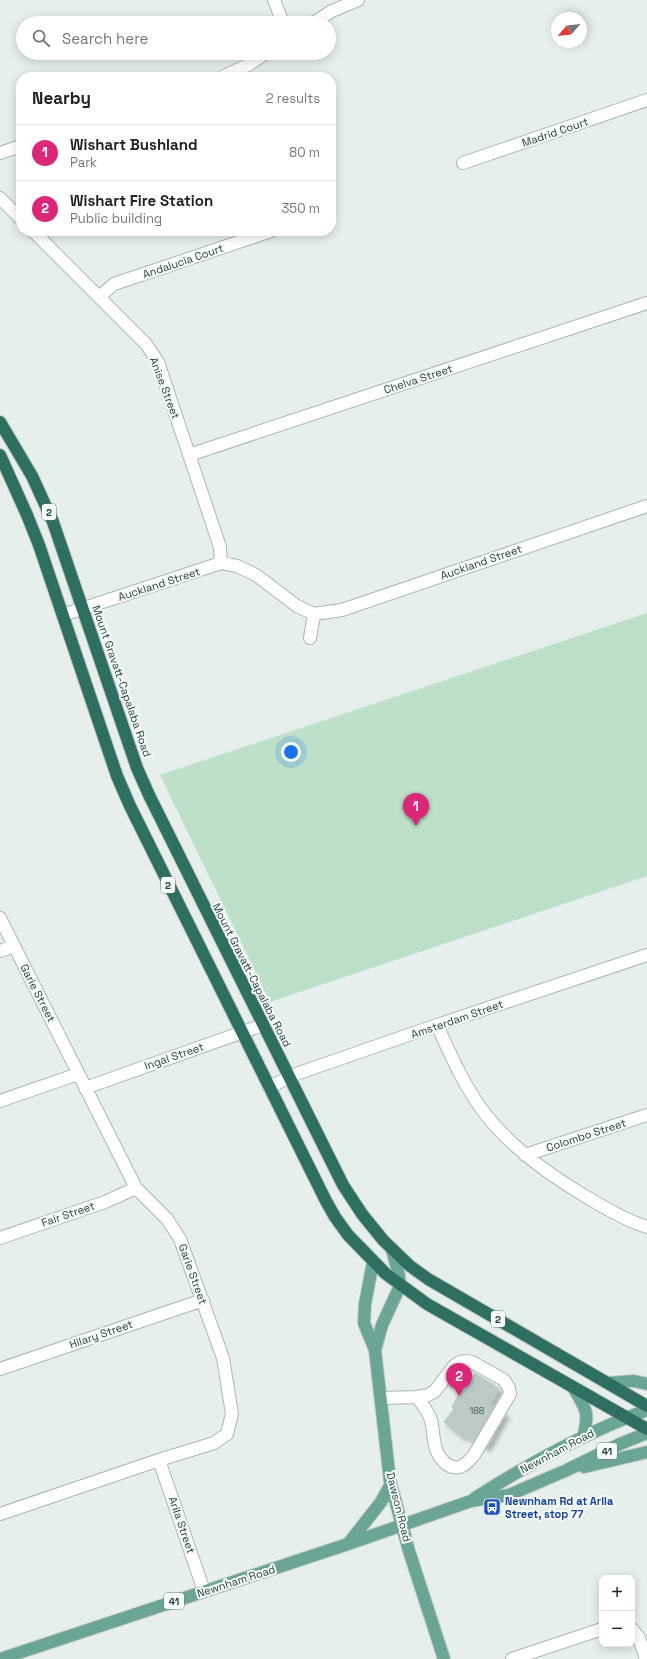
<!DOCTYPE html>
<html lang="en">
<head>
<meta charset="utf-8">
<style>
	body { margin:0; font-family:"Space Grotesk",sans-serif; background:#f6f6f6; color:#222 }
	.controls { position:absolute; right:12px; bottom:12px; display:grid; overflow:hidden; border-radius:8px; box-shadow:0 2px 10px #0003 }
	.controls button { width:36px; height:36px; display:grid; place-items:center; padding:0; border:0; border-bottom:1px solid #e0e0e0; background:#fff; color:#222; font:20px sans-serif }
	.compass { position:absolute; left:551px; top:12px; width:36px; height:36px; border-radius:50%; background:#fff; box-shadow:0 2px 10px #0003; rotate:242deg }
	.you { position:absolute; left:291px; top:752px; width:14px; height:14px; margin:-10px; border:3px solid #fff; border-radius:50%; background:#1a73e8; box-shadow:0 0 0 6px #1a73e833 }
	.badge { display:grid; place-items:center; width:26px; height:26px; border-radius:50%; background:#db2777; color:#fff; font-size:13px; font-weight:700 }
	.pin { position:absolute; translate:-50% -33px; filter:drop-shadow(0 1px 2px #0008) }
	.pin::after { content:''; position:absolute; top:21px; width:14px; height:12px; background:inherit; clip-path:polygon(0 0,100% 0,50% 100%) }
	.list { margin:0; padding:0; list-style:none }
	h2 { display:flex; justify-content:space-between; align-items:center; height:52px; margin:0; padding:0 16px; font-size:17px }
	h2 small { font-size:13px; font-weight:400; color:#767676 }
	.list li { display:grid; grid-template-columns:26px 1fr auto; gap:12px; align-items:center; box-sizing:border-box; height:56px; padding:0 16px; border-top:1px solid #e0e0e0 }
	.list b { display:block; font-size:15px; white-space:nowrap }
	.list p { margin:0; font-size:13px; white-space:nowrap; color:#767676 }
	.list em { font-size:13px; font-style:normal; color:#767676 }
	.icon { flex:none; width:22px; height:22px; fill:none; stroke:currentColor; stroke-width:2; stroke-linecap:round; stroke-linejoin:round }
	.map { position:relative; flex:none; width:647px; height:1659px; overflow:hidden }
	.search { position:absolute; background:#fff; box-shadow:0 2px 10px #0003; left:16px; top:16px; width:320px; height:44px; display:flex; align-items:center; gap:10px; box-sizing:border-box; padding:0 14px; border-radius:22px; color:#767676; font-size:15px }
	.panel { position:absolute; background:#fff; box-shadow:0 2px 10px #0003; left:16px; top:72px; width:320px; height:164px; border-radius:16px }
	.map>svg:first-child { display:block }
</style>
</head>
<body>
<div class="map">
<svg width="647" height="1659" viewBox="0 0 647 1659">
	<defs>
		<filter id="shadow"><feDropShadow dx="3.5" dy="3.5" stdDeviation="2" flood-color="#0004"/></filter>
	</defs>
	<rect width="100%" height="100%" fill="#e6efeb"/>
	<!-- green -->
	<path fill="#bfe0c8" d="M647,613V876L270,1002L160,775Z"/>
	<!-- building -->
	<path fill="#bbcac4" stroke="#b8c9c2" filter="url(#shadow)" d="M475,1373L499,1389L490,1405L506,1414L487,1448L463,1435L462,1437L444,1422L454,1409L452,1407L461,1390L464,1391Z"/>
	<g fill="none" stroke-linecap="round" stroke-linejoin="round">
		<defs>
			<path id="minor" d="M274,0L283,23
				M313,23L332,11L358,0
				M222,77L248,65L266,53
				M0,153L21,146
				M463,163L647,100
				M0,198L21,219
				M33,231L146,344L158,362L220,547L221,563
				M99,297L114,284L271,231
				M189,455L647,303
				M63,615L221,563L237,566L256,575L297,606L314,614L342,610L647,506
				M310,638L314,614
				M0,918L136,1188L167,1219L180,1239L223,1358L232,1414L227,1434L214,1443L159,1460L0,1514
				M0,951L14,946
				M437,1025C451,1056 465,1088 486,1115C513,1149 548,1174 585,1196C605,1208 625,1220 647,1227
				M269,1087L299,1073L437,1025L647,955
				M85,1088L263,1025
				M0,1101L78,1074
				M525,1155L647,1115
				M0,1238L105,1202L136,1188
				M0,1369L203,1300
				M381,1398L417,1397L428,1395L435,1391L454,1366L460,1362L467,1361L472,1362L504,1380L509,1388L510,1394L474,1455C470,1460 466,1465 460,1467C447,1470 437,1456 435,1445C433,1437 433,1428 431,1420C428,1411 422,1404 417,1397
				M159,1460L204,1591
				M632,1629L639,1638L646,1659
				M512,1659L602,1629"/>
			<path id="major" d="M373,1262L365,1304L364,1323L375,1350L390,1481L409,1551L444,1659
				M375,1350L382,1325L400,1286L399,1275L392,1250
				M608,1383L634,1381L647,1384
				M573,1387C586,1409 590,1412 583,1437
				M584,1467L647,1452
				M475,1498C530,1463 586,1432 647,1410
				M348,1544L381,1502L391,1484
				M0,1659L348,1544L471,1501L509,1495L567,1470L620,1444L647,1433"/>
			<path id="highway" d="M0,422L32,476L53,522L137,768L149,795L343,1185L362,1214L383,1240L410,1266L428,1279L647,1406
				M0,455L27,515L39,545L117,776L130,806L326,1201L335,1217L348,1235L386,1274L427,1304L647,1429"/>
		</defs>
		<!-- minor casing -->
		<use href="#minor" stroke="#a8b8b2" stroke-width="14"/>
		<!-- major casing -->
		<use href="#major" stroke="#c2cac8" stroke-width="14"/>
		<!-- highway casing -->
		<use href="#highway" stroke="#c2cac8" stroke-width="14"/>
		<!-- minor -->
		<use href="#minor" stroke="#fff" stroke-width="12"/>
		<!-- major -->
		<use href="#major" stroke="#6aa596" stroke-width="12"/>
		<!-- highway -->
		<use href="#highway" stroke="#2f6f62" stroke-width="12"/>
	</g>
	<!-- icons -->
	<defs>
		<symbol id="bus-square" viewBox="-11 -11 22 22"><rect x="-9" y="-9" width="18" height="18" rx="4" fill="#1a4fb4" stroke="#f7fbf9"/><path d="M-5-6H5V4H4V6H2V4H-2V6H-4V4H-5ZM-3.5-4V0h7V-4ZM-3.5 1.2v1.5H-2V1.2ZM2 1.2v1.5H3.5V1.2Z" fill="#fff"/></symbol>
	</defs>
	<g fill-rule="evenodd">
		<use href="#bus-square" x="482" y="1497" width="20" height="20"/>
	</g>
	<g text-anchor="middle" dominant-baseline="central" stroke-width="4" stroke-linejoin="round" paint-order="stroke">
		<!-- number labels -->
		<g font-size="9" fill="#4a645c">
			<text x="477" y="1411">188</text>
		</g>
		<!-- shield labels -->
		<g fill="#f7fbf9" stroke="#637a73" stroke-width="1">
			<rect x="42" y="504" width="14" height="16" rx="3"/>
			<rect x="161" y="877" width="14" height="16" rx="3"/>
			<rect x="491" y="1311" width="14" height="16" rx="3"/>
			<rect x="597" y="1443" width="20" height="16" rx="3"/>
			<rect x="164" y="1593" width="20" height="16" rx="3"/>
		</g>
		<g font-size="10" font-weight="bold" fill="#24423a">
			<text x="49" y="512">2</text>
			<text x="168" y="885">2</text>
			<text x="498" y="1319">2</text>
			<text x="607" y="1451">41</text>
			<text x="174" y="1601">41</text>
		</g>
		<!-- street labels -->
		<g font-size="11" fill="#24423a" stroke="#f7fbf9">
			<text transform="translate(555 132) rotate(-19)">Madrid Court</text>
			<text transform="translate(183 261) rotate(-19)">Andalucia Court</text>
			<text transform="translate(418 379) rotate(-18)">Chelva Street</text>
			<text transform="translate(165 388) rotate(69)">Anise Street</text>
			<text transform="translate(481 562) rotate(-19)">Auckland Street</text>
			<text transform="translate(159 584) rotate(-18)">Auckland Street</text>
			<text transform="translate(122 681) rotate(71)">Mount Gravatt-Capalaba Road</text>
			<text transform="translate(252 975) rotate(63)">Mount Gravatt-Capalaba Road</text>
			<text transform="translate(38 993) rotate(63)">Garie Street</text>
			<text transform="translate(457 1019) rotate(-19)">Amsterdam Street</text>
			<text transform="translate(174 1056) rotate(-19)">Ingal Street</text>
			<text transform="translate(586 1135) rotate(-18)">Colombo Street</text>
			<text transform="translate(68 1214) rotate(-19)">Fair Street</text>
			<text transform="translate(193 1274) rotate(70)">Garie Street</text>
			<text transform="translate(101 1334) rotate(-19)">Hilary Street</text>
			<text transform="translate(557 1451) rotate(-28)">Newnham Road</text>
			<text transform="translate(399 1507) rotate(76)">Dawson Road</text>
			<text transform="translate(182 1525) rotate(71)">Arila Street</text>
			<text transform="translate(236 1581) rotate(-18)">Newnham Road</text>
		</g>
		<!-- transit labels -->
		<g font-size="11" font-weight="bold" fill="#164399" stroke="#f7fbf9" text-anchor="start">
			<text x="505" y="1501">Newnham Rd at Arila<tspan x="505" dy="13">Street, stop 77</tspan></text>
		</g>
	</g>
</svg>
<div class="controls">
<button>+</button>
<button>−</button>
</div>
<svg class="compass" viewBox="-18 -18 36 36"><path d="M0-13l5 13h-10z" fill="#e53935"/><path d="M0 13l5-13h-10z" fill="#767676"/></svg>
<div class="you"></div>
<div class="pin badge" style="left:416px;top:826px">1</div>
<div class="pin badge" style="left:459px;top:1396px">2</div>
<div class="search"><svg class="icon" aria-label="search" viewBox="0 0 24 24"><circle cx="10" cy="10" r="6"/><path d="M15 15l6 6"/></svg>Search here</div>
<section class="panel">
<h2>Nearby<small>2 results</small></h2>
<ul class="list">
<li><span class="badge">1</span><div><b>Wishart Bushland</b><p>Park</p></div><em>80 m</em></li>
<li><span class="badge">2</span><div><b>Wishart Fire Station</b><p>Public building</p></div><em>350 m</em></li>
</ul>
</section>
</div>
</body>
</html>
